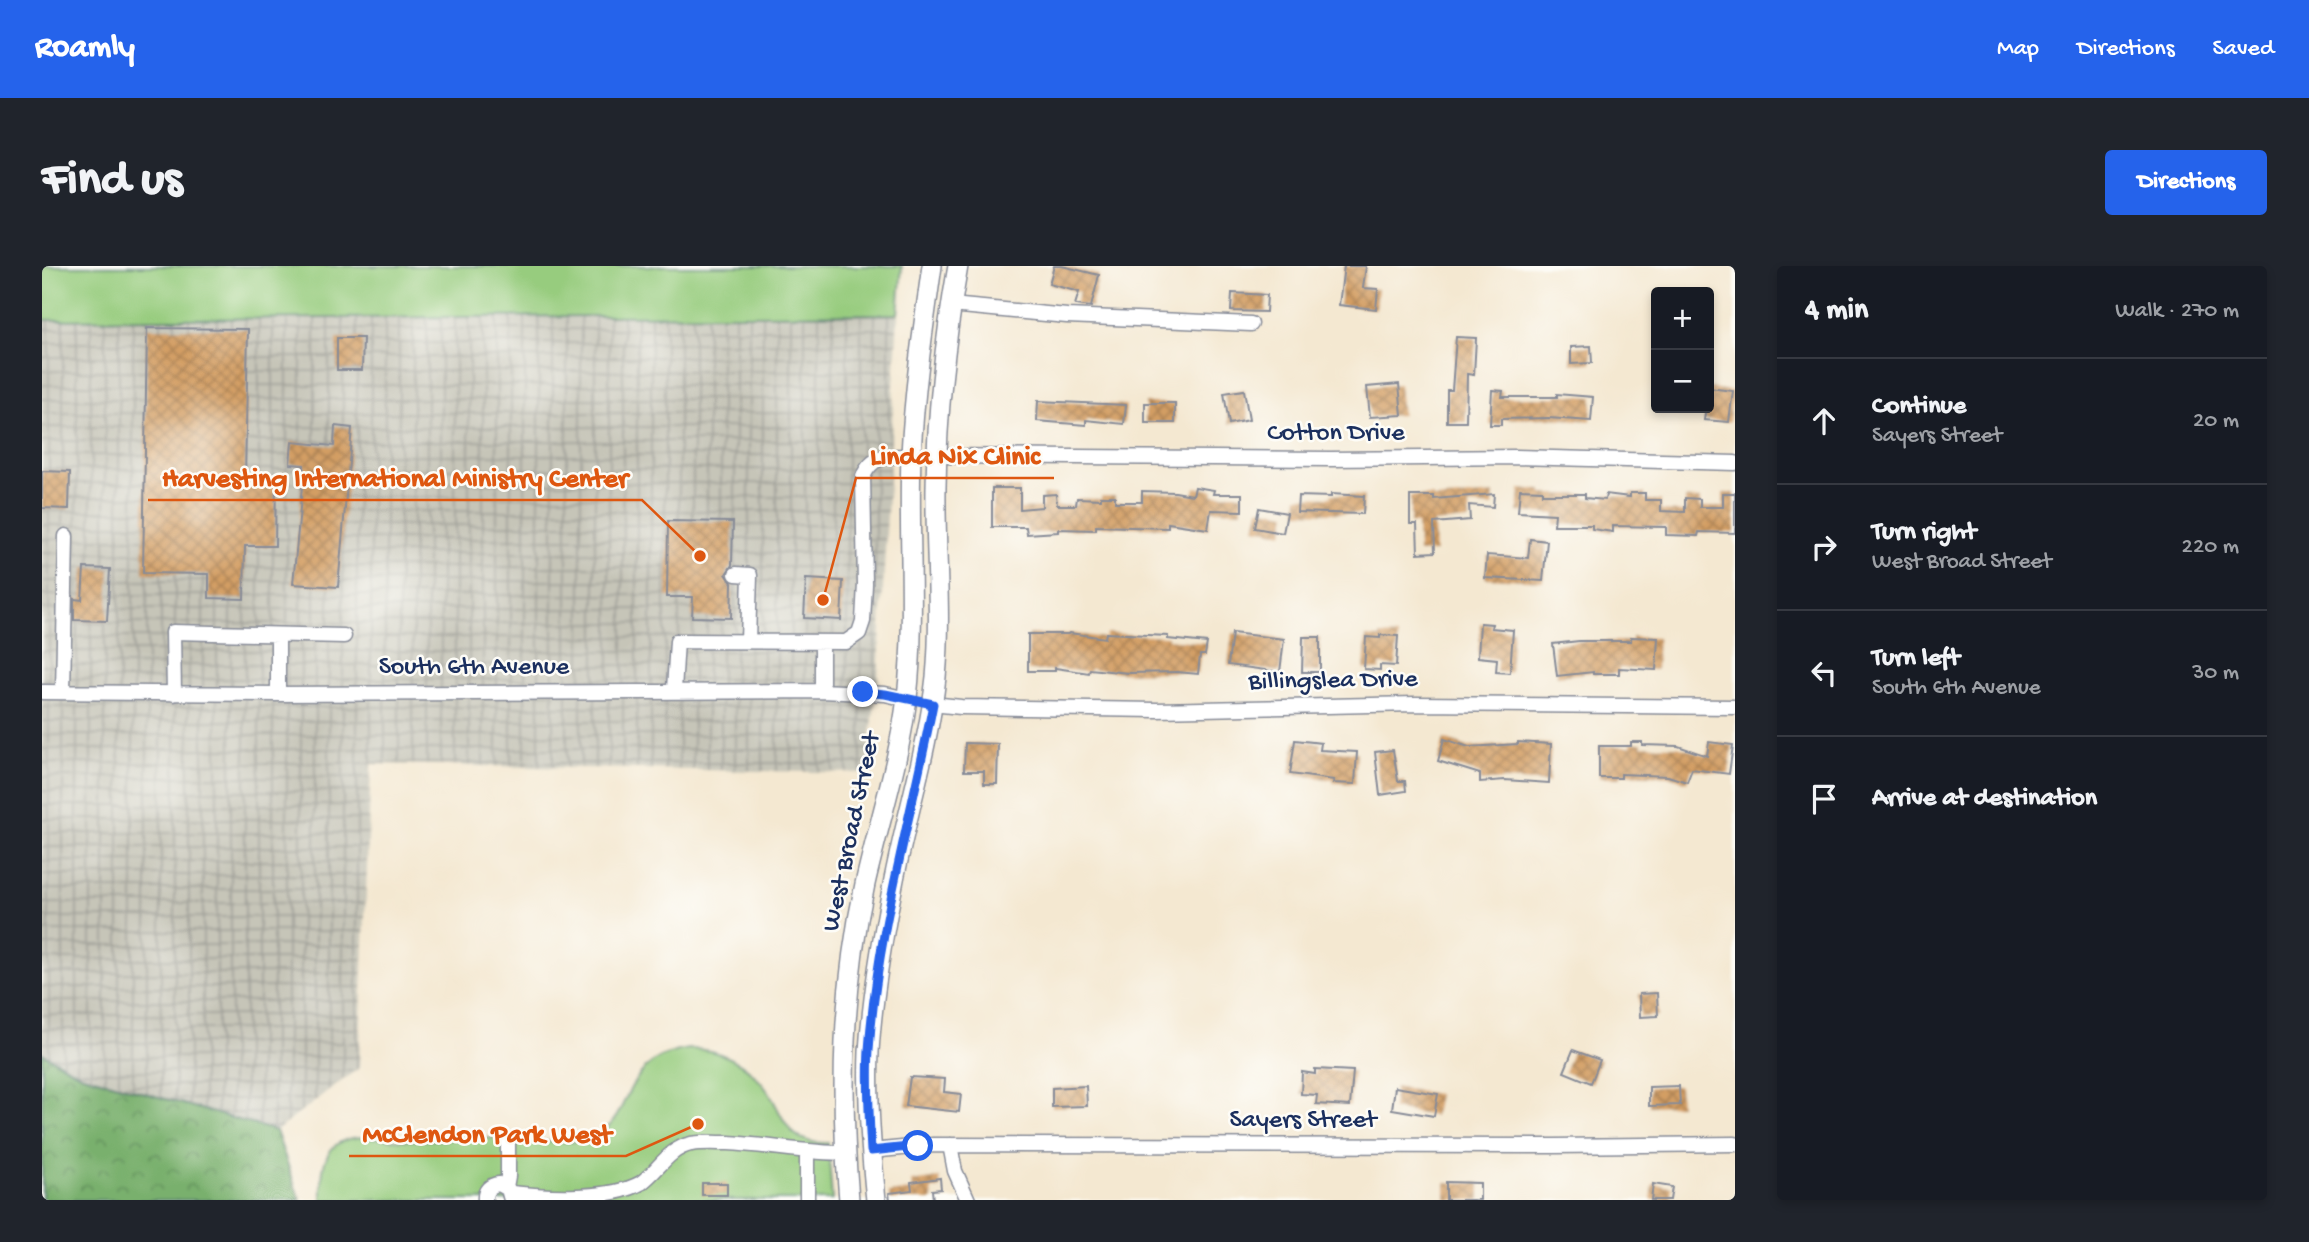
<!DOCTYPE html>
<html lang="en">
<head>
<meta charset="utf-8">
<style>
	body { margin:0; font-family:"Gochi Hand",sans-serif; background:#20242c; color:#f1f3f6 }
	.controls { position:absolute; right:21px; top:21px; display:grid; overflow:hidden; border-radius:7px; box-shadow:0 4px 10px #0003 }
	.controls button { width:63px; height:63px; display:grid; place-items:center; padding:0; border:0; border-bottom:2px solid #363941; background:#171b24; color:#f1f3f6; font:35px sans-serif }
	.stop { position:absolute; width:21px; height:21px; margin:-16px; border:5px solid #2563eb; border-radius:50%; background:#fff }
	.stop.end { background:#2563eb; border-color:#fff; box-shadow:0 2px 7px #0008 }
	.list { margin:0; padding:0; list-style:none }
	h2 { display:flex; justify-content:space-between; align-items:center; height:91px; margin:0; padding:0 28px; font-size:30px }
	h2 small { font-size:23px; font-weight:400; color:#9ea1a6 }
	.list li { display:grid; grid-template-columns:46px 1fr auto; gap:21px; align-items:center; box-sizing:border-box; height:126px; padding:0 28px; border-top:2px solid #363941 }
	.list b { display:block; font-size:26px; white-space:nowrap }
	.list p { margin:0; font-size:23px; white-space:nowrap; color:#9ea1a6 }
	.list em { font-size:23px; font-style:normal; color:#9ea1a6 }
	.icon { flex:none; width:38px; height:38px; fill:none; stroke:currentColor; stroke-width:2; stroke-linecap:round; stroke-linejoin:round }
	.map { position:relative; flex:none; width:1693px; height:934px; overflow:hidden; border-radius:7px }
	header { display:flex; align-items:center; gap:42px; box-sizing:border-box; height:98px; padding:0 35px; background:#2563eb; color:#fff }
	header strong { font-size:33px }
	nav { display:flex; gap:38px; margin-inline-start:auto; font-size:24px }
	.intro { display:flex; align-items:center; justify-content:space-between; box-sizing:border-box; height:168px; padding:0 42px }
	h1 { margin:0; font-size:49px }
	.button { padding:18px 32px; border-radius:7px; background:#2563eb; color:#fff; font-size:24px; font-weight:700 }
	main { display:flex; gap:42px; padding:0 42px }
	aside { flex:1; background:#171b24; border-radius:7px; box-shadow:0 4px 10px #0003 }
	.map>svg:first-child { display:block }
</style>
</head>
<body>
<header>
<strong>Roamly</strong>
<nav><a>Map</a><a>Directions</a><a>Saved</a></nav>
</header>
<div class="intro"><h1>Find us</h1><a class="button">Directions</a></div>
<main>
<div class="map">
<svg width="1693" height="934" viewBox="0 0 1693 934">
	<defs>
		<pattern id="industrial-grid" width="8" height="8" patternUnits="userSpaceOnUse" patternTransform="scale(1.75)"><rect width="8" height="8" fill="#c6c5b8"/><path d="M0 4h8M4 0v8" fill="none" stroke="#a0a099"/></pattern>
		<pattern id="forest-crowns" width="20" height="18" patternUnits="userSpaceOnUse" patternTransform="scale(1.75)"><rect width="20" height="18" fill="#79b06d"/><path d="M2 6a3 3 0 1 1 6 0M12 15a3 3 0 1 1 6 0" fill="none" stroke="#62905d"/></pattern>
		<pattern id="building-cross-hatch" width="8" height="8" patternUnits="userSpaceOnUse" patternTransform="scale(1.75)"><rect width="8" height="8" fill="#d39e63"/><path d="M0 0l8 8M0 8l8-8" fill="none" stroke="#aa8155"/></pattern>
	</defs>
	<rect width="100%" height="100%" fill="#fdfcf7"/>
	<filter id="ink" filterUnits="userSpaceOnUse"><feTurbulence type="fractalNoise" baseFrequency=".0143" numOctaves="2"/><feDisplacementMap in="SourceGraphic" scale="14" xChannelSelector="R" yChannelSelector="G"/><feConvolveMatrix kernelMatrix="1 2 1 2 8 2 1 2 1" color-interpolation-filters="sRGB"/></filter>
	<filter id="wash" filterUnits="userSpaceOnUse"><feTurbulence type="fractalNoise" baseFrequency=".00686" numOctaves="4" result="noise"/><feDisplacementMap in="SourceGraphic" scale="28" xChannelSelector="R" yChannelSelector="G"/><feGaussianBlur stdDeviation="1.57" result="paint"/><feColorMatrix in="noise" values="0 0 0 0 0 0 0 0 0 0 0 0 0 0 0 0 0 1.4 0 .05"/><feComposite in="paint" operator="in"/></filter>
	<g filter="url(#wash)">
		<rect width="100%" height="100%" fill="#f4e8d1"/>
		<!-- industrial -->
		<path fill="url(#industrial-grid)" d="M856,48L836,413L824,507L329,498L317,802L234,865L38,808L0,787V54Z"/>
		<!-- green -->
		<path fill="#97cc7e" stroke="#597e6e" stroke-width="2" d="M0,0H860L856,48L0,54Z
			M647,783C678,783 703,796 722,820C743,846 740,879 786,877L790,934H280C280,916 278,891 294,879C312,865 342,874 362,874C393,875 423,872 453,872C476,872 500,876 523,876C588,873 571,830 608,798C619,789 633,785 647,783Z"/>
		<!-- forest -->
		<path fill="url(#forest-crowns)" stroke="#4a7066" stroke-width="2" d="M0,787L38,808L234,865L258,934H0Z"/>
		<g id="blocks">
			<!-- building -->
			<path fill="url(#building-cross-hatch)" d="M1012,0H1020L1057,9L1049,41L1033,39L1037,26L1007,18Z
				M1302,0H1324L1321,22L1336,23L1334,43L1297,39Z
				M1190,27L1225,29L1224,46L1189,45Z
				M105,62L206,63L203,213H234L233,280H203L202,333L167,332V308L101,307Z
				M1414,71L1434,72L1432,109L1425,108L1424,156H1405V124H1410Z
				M295,72H321L320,104H295Z
				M1549,80L1550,97L1529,98V81Z
				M1357,118L1360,149L1328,151L1325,121Z
				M1667,122L1691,125L1687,156L1662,154L1664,142H1667Z
				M1202,124L1207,154L1187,158L1182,127Z
				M1450,124L1461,125L1460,131H1515V128L1551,131L1549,155L1506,152L1459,153V159H1448Z
				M996,135L1084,139L1082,158L1044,154V159L995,155Z
				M1103,137H1133V157H1103Z
				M293,160L310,162L296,321L251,318L262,199L248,198L250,176L292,180Z
				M0,205L28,206L27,243L0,242Z
				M1153,221L1172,224L1171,228H1200V245L1169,244L1166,263L1126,257V262L1054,260V264L1016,263V266L985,268L984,261H950V222H978V243L1000,241V229L1014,228L1015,239H1034L1035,232L1059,233V230H1073V236H1100V225L1133,226L1151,229Z
				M1478,223L1500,224V228H1543V232L1563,234L1564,228L1588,231V227H1603V234H1619V245L1643,246V232L1658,233V241H1681V227H1693V267L1657,266L1656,270L1624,269V261L1571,260V266L1550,263V259H1512L1513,248L1476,246Z
				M1289,228L1322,230L1321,248L1255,246L1256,230L1289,231Z
				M1452,228L1451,241L1427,239L1428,254L1392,257L1393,286L1376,287L1375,258H1368V230H1392V233Z
				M1217,242L1245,247L1241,267L1213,262Z
				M626,255L691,256L690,299L684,308L690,317L689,352L650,351L651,331H625Z
				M1488,273L1505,275L1501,315L1443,312L1445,289L1486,292Z
				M42,302L68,303L65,355L32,354V333L40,334Z
				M764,313L801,315L799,354L762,352Z
				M1438,357L1450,358L1449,362L1471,364L1468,407L1454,406L1455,393L1436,391Z
				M1027,367L1063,372L1064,367L1126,370V373L1165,377L1163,389H1158L1156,408L1135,406L1087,407L1048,403L1047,407L1013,402V405H986V368H1026Z
				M1190,367L1242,373L1238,406L1186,399Z
				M1338,369L1356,370L1354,400L1338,399V404L1322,403L1324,371L1338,372Z
				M1261,371H1278V406H1260Z
				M1589,371L1616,372L1614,404L1577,402V408H1551V406L1515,410L1511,378L1537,375H1589Z
				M1402,473L1427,481L1476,478V476L1509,478L1507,517L1463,514L1438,516V508L1396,495Z
				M1253,474L1279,477L1278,484L1315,486L1313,518L1291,517L1292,514L1248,508Z
				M1589,476H1600V479L1636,480L1665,490L1667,476L1691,479L1687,508L1650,503L1645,516L1626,510L1579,508V512H1557V480H1589Z
				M923,477L956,478L955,518H942V505H922Z
				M1351,484L1356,515H1363L1364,525L1338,529L1333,486Z
				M1615,727L1616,750L1598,751L1597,728Z
				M1531,784L1558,794L1549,817L1522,806Z
				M1273,803L1311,805L1308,840L1274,838L1275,829L1259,828L1260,806L1273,808Z
				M868,811L903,813L902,826L919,828L917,846L864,840Z
				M1044,820L1045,840L1010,841V822Z
				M1637,820L1638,839L1607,840V821Z
				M1353,821L1396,828L1392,850L1350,843Z
				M898,912L899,923L890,924L891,934H848L847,927L870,924L869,916Z
				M1404,916L1438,917V934H1404Z
				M660,917H685V929H660Z
				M1611,918L1630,921L1628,934H1609Z"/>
		</g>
	</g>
	<g filter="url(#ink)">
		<use href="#blocks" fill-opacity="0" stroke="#888c98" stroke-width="2"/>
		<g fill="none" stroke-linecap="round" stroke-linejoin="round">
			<defs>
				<path id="minor" d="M909,39L1025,50L1209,58
					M895,190L1289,193L1475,191L1693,197
					M694,308L708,309L706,375
					M780,376V425
					M632,424L635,375L804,376L817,367L821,355L823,318L821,211C830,188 848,190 869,190
					M0,426L236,428L780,425L843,428L865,433
					M21,426L24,270
					M132,428L131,366L302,370
					M236,428V369
					M890,438L919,441L1115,444L1373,438L1693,441
					M908,879L913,905L926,934
					M829,885L891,879L1512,880L1693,878
					M464,921L466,910V876
					M469,927C504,931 569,934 599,917C617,904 626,883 649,878C661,876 674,877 686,877C726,879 764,887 803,887
					M443,934C442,924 448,919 457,918L466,923L469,934
					M765,934V885"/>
				<path id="major" d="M807,934C798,826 800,724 823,618C837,556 857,496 865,432C874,351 866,271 869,189C872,126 881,63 890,0
					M834,934C829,885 825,835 827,786C830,734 839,680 849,629C862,556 886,485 894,411C900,348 893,284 894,221C895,147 903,73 916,0"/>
			</defs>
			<!-- minor casing -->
			<use href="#minor" stroke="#888c98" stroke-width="17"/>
			<!-- major casing -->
			<use href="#major" stroke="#888c98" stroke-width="22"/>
			<!-- minor -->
			<use href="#minor" stroke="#fff" stroke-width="14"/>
			<!-- major -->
			<use href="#major" stroke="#fff" stroke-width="19"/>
		</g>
	</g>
	<g fill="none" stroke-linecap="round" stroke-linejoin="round" filter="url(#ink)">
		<!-- route -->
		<path stroke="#2563eb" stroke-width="9" d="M821,426L843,428L891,438C869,553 835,666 827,784C825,818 827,851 829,885L876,880"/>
	</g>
	<g text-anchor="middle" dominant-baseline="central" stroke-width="5" stroke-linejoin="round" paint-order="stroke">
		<!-- street labels -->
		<g font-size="26" fill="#1b2f5e" stroke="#fdfcf7">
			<text x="1294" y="168">Cotton Drive</text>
			<text x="432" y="402">South 6th Avenue</text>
			<text transform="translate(1291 416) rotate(-1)">Billingslea Drive</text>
			<text transform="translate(811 566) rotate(-78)">West Broad Street</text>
			<text x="1261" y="855">Sayers Street</text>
		</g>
	</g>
	<!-- callouts -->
	<path fill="none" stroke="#de5710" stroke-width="2.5" d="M781 334L814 212H1012M658 290L600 234H106M656 858L584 890H307"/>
	<g fill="#de5710" stroke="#fdfcf7" stroke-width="2.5">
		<circle cx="781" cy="334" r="7"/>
		<circle cx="658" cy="290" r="7"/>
		<circle cx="656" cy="858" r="7"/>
	</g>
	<g font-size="28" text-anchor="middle" font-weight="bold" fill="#de5710" stroke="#fdfcf7" stroke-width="5" stroke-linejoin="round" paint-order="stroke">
		<text x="913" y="198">Linda Nix Clinic</text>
		<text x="353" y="220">Harvesting International Ministry Center</text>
		<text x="445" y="876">McClendon Park West</text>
	</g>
</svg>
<div class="controls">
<button>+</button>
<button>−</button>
</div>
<div class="stop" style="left:876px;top:880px"></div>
<div class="stop end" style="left:821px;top:426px"></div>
</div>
<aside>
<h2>4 min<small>Walk · 270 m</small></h2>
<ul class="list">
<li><svg class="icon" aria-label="ahead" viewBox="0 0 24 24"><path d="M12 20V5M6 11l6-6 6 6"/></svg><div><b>Continue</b><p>Sayers Street</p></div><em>20 m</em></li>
<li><svg class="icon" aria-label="right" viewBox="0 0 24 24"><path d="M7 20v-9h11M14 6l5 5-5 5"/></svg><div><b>Turn right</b><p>West Broad Street</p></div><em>220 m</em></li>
<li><svg class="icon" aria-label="left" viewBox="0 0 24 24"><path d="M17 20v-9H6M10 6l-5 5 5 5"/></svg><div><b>Turn left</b><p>South 6th Avenue</p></div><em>30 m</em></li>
<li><svg class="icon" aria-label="arrive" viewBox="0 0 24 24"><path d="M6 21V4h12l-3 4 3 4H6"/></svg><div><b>Arrive at destination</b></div></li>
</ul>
</aside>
</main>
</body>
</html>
